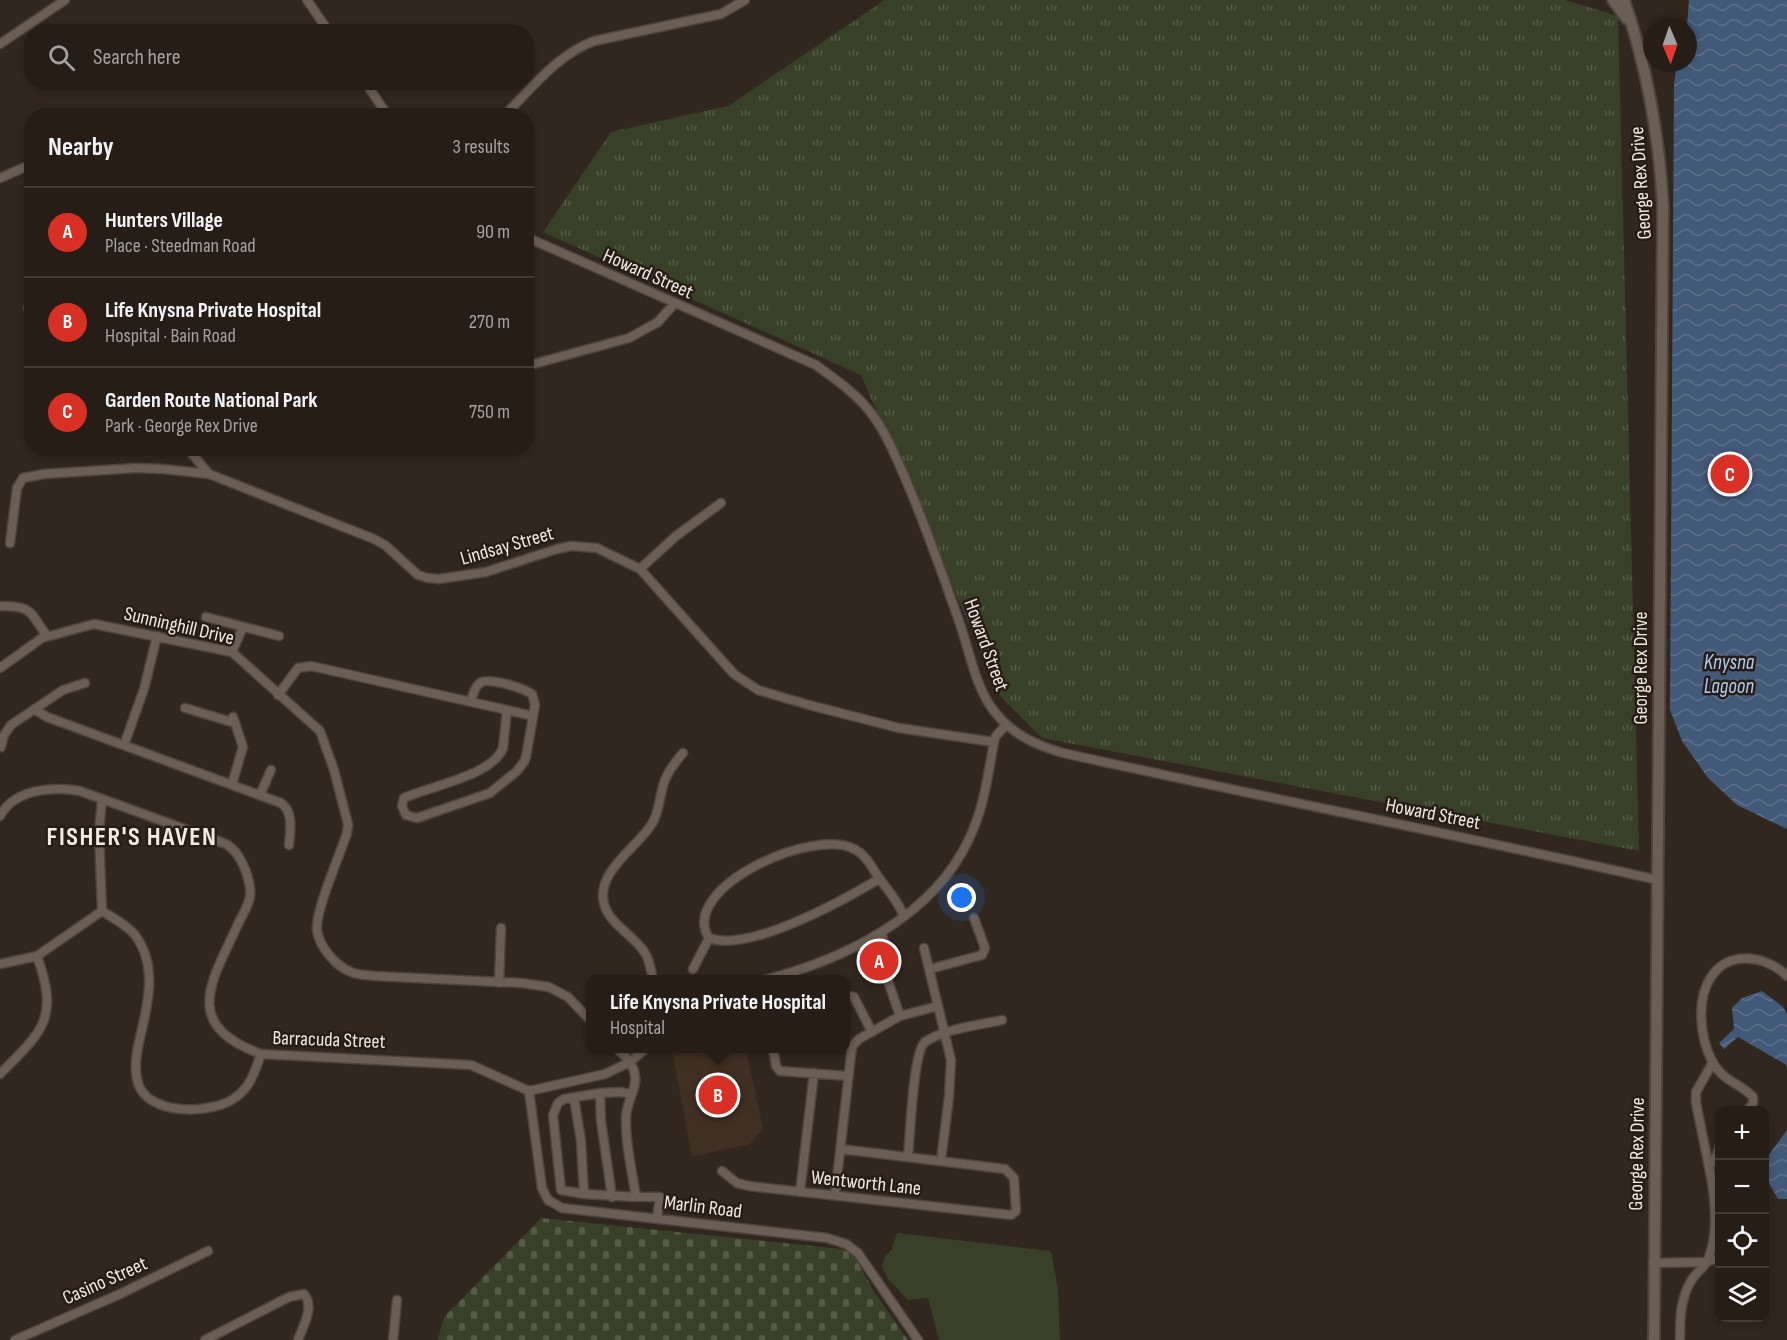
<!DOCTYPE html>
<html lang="en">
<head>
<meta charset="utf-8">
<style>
	body { margin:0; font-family:"Sofia Sans Condensed",sans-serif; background:#2e2620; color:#f1f3f6 }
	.controls { position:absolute; right:18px; bottom:18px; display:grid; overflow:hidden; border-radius:12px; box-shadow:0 3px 9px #0003 }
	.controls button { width:54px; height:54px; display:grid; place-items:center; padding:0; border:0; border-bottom:2px solid #423b36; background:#261d17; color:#f1f3f6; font:30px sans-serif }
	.compass { position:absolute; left:1643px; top:18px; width:54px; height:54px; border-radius:50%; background:#261d17; box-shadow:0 3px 9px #0003; rotate:178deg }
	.you { position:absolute; left:962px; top:898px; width:21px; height:21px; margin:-15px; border:4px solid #fff; border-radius:50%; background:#1a73e8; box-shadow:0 0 0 9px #1a73e833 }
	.badge { display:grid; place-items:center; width:39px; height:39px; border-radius:50%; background:#d93025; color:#fff; font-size:20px; font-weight:700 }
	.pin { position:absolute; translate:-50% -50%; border:3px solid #fff; box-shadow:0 2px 6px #0006 }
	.popup { position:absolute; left:586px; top:975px; width:264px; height:78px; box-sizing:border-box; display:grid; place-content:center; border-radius:12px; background:#261d17; filter:drop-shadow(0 2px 4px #0005); font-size:20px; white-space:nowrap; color:#a4a2a1 }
	.popup b { font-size:22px; color:#f1f3f6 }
	.popup::after { content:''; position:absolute; left:50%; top:100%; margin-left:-12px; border:12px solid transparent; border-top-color:#261d17 }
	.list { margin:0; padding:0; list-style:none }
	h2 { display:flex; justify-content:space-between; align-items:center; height:78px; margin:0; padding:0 24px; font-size:26px }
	h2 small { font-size:20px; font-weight:400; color:#a4a2a1 }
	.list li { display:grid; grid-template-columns:39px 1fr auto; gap:18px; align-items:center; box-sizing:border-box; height:90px; padding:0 24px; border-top:2px solid #423b36 }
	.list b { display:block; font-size:22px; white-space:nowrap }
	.list p { margin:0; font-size:20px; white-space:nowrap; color:#a4a2a1 }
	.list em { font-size:20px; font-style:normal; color:#a4a2a1 }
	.icon { flex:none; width:33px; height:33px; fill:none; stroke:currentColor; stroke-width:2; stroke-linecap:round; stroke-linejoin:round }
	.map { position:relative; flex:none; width:1787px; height:1340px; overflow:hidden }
	.search { position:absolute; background:#261d17; box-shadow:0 3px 9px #0003; left:24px; top:24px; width:510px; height:66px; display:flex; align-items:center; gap:15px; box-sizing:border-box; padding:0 21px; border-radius:24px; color:#a4a2a1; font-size:22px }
	.panel { position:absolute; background:#261d17; box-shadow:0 3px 9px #0003; left:24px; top:108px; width:510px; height:348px; border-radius:24px }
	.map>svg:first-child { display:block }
</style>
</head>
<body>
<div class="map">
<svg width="1787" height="1340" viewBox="0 0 1787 1340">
	<defs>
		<pattern id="grass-tufts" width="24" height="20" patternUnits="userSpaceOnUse" patternTransform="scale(1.5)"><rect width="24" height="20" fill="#384128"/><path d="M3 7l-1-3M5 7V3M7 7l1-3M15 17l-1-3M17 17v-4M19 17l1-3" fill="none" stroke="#555d47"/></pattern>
		<pattern id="cemetery-stones" width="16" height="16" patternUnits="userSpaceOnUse" patternTransform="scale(1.5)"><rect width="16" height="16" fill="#384128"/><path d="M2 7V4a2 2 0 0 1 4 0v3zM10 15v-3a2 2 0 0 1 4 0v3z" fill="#555d47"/></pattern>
		<pattern id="water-waves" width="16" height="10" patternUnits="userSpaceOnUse" patternTransform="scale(1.5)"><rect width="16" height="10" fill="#425978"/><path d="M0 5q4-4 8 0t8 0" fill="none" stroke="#5e718b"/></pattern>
	</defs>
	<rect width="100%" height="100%" fill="#32271f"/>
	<!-- built -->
	<path fill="#402f23" d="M672,1049H746L763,1129L750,1144L692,1157Z"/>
	<!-- grass -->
	<path fill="url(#grass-tufts)" d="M885,0H1565L1618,16L1639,851L1042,738L1000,696L861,375L543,232L611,132L728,106Z"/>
	<!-- cemetery -->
	<path fill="url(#cemetery-stones)" d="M541,1218L842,1249L854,1256L875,1293L908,1340H438L444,1317Z"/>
	<!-- pitch -->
	<path fill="#384128" d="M897,1233L1050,1251L1052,1255L1058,1290L1060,1340H939L928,1298L908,1300L888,1279L882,1266L885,1257L892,1249Z"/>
	<!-- water -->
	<path fill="url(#water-waves)" d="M1689,0H1787V829L1737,805L1708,778L1682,741L1670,710L1674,84L1677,63H1688L1687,27Z
		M1762,991L1783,1007L1787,1014V1067L1785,1064L1738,1037L1724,1049L1719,1043L1734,1029L1732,1008L1742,998Z
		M1787,1130V1199H1778L1766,1178L1765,1160Z"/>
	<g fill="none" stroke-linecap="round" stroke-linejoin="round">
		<defs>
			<path id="minor" d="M307,0L329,32
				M0,44L65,0
				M365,82L388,116
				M504,116C531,89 558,54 594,41L721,14L745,0
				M0,178L32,164
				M526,237L816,365C835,379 857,394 871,413C885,431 894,453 903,473C925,524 943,575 961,627C970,654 976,688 994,711C1012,734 1035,745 1063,753C1261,797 1460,835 1658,880
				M32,302L28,308L32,316
				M526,366L629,338L658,322L674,304
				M187,448L209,474
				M10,543L17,488L23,478L44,474L136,468L163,469L209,474L374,539L385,545L418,575L428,578L439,579L486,572L557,549L571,546L597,548L640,569L734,674L758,690L809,705L899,728L994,742
				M640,569L676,536L721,503
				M0,606C34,606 29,612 47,636
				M206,617L279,636
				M232,652L243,627
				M0,668L42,638L94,624L232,652L320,731L334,770L348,824L347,833C340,855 315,911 317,930C319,947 336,966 351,972C358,975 367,975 374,976L522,983L549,987L568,997L590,1020
				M278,695L298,668L311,666L507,710L503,748C492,776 430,786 404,798L402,806L406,815L417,818L490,793L517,771L524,762L526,757L535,705L532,694C523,688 489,677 480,683C474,687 473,695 471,701
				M185,708L235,723
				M34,709L47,717L281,803C294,812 290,831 289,845
				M507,710L533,716
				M124,745L144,689L157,636
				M1,747L4,735L11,725L63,690L85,683
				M232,784L243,747L233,717
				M260,795L271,770
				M0,816C14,789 53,786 80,791L226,844C236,850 240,858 245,869C248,877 251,888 250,896C249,905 243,914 239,922C213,980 179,1024 261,1054L471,1065L529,1091
				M879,879C844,900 749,953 709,938C677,888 816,825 856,850C867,856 872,868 879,878C890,893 896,898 904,916
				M102,911C113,918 127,925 135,935C159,967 147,1008 139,1042C136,1056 133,1074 140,1088C154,1116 215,1114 236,1097C251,1086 255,1071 261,1054
				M102,911L99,832L102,799
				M881,932L888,956V981L900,1016
				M924,948L951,1060L949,1097L941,1160
				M0,964L37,956L102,911
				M693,969L709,938
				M930,969L982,955L985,948L974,918
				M653,980C651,971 650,961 645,953C634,935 610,925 604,904C595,870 643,844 654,820C660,807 660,793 665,780C669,770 676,761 683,753
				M764,980C843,960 933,917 969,839C984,808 988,775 994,742L996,736L1006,725
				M499,983L501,928
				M846,995L854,997L872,1032
				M617,1048C625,1057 634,1064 635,1076C637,1090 626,1102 626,1117C625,1143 632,1171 636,1197L584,1194L561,1190L553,1115L558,1103L564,1099L600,1093L621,1092L630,1094
				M773,1048L776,1066L780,1071L848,1076
				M0,1074C44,1030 59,1018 37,956
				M529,1091L542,1188L548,1200L562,1208L827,1238L846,1244L858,1253L918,1340
				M529,1091L605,1074L630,1062L646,1048
				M600,1093L601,1121L612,1197
				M574,1098L581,1141L584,1194
				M1748,1110L1753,1103V1097C1739,1082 1723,1082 1712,1061C1700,1038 1696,999 1711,977C1729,949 1767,956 1787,976
				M1720,1145L1717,1155L1720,1173
				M908,1157C910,1138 913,1051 925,1042C943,1029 980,1025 1002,1020
				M1709,1167L1696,1103V1092L1713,1062
				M722,1171L737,1183L749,1186L1011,1215L1016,1211L1014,1178L1005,1169L841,1149
				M800,1192L814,1073
				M835,1195L852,1046L859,1039L900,1016L938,1006
				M636,1197H660L657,1218
				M1653,1263L1706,1262L1720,1258
				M1680,1339C1680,1318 1680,1300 1691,1281C1695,1274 1702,1269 1706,1263C1720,1238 1715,1194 1709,1167L1717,1155
				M15,1340L120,1294L208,1251
				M205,1340L289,1297L304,1294C315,1307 303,1326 298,1340
				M393,1340L397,1300"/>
			<path id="tertiary" d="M1613,0L1627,19
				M1624,0C1647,67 1659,135 1663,206L1654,1340"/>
		</defs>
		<!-- minor casing -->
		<use href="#minor" stroke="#4e443d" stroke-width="11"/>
		<!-- tertiary casing -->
		<use href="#tertiary" stroke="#4e443d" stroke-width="14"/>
		<!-- minor -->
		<use href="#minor" stroke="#6b5e54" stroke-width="8"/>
		<!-- tertiary -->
		<use href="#tertiary" stroke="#6b5e54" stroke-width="10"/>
	</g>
	<g text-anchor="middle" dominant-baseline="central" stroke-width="5" stroke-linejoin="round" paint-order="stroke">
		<!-- street labels -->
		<g font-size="20" fill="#f1eae4" stroke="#281d15">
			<text transform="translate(1641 183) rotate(-94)">George Rex Drive</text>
			<text transform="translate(648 274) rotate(24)">Howard Street</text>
			<text transform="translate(507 546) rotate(-16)">Lindsay Street</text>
			<text transform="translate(179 626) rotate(13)">Sunninghill Drive</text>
			<text transform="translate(986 645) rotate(70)">Howard Street</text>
			<text transform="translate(1641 668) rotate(-90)">George Rex Drive</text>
			<text transform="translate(1433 814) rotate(11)">Howard Street</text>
			<text transform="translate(329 1040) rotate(2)">Barracuda Street</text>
			<text transform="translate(1637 1154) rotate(-89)">George Rex Drive</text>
			<text transform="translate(866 1183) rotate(6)">Wentworth Lane</text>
			<text transform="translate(703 1207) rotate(7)">Marlin Road</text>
			<text transform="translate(105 1281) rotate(-24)">Casino Street</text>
		</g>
		<!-- water labels -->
		<g font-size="21" font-style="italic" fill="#acccf7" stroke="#281d15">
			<text x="1729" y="662">Knysna<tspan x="1729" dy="24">Lagoon</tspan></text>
		</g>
		<!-- district labels -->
		<g font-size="26" font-weight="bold" letter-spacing="1.5" fill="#f1eae4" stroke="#281d15">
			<text x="132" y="837">FISHER'S HAVEN</text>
		</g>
	</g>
</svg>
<div class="controls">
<button>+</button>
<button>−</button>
<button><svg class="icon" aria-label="locate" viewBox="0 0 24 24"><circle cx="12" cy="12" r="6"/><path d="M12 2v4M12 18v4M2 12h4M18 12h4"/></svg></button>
<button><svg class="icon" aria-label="layers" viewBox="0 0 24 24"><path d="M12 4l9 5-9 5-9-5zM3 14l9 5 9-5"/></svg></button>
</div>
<svg class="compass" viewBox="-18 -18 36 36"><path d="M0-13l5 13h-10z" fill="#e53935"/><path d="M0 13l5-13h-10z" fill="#a4a2a1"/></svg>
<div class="you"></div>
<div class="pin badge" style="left:879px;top:961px">A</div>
<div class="pin badge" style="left:718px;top:1095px">B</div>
<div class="popup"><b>Life Knysna Private Hospital</b>Hospital</div>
<div class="pin badge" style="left:1730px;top:474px">C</div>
<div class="search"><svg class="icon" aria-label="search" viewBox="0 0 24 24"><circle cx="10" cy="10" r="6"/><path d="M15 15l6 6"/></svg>Search here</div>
<section class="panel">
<h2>Nearby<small>3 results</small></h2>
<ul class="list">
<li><span class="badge">A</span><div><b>Hunters Village</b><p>Place · Steedman Road</p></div><em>90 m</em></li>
<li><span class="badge">B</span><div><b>Life Knysna Private Hospital</b><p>Hospital · Bain Road</p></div><em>270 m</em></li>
<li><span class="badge">C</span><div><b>Garden Route National Park</b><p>Park · George Rex Drive</p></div><em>750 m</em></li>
</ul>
</section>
</div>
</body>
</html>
